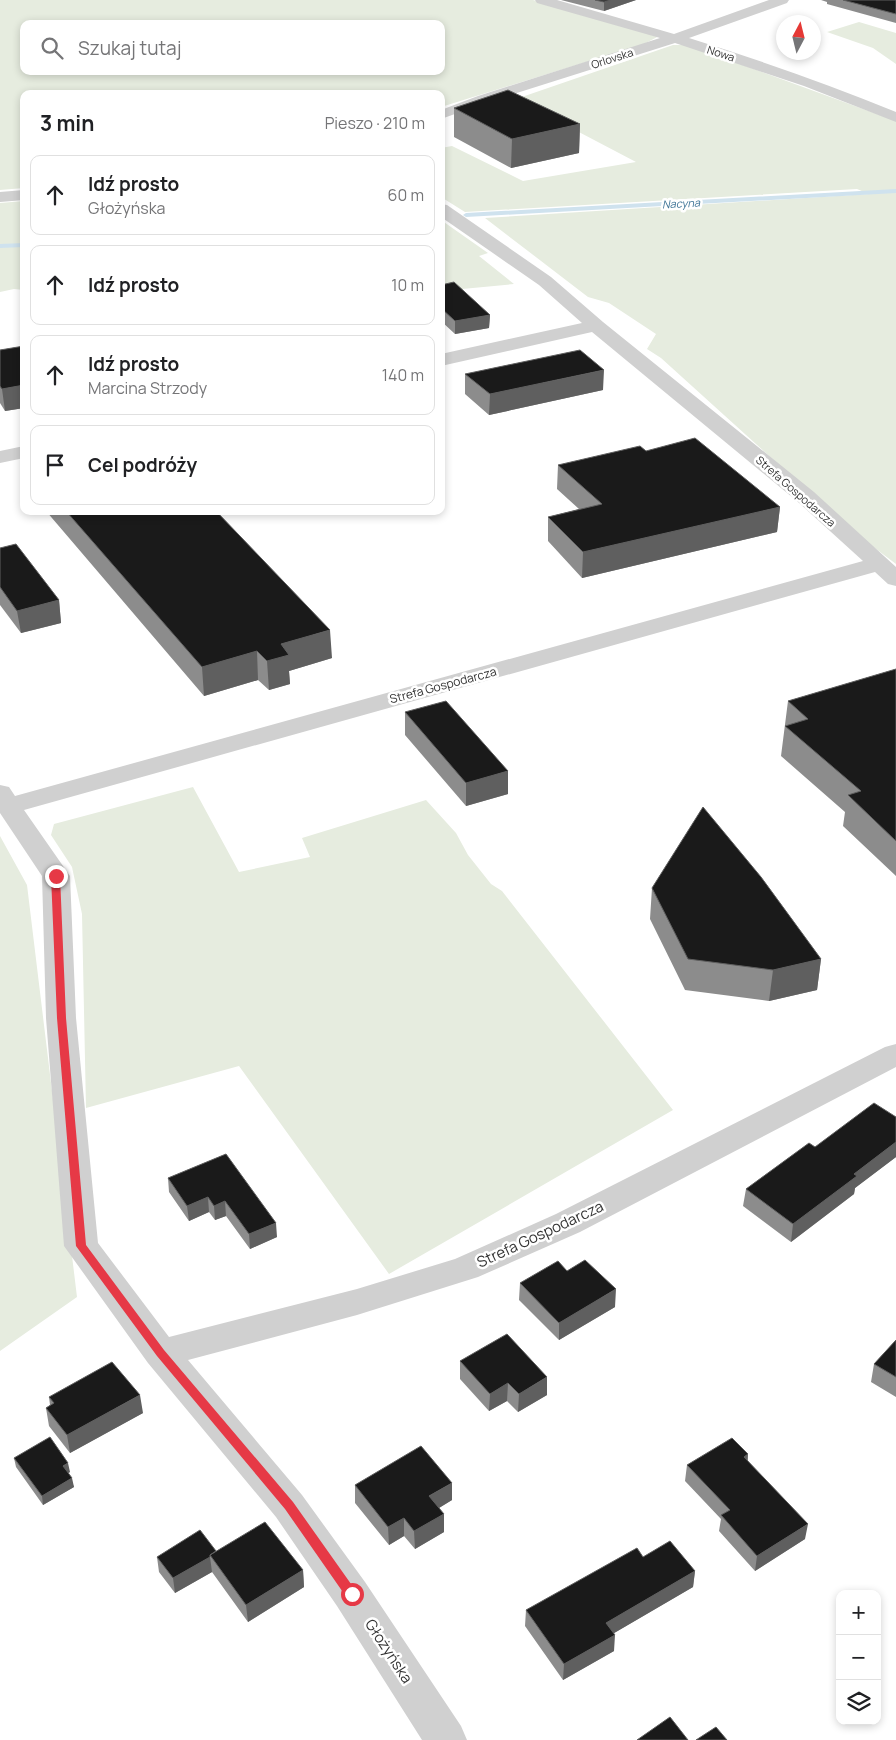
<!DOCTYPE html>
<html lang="pl">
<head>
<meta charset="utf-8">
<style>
	body { margin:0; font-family:Manrope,sans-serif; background:#f6f6f6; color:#202124 }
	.controls { position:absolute; right:15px; bottom:15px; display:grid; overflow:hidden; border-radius:10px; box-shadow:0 2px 8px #0003 }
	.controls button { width:45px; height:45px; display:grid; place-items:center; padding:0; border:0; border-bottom:1px solid #e0e0e0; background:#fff; color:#202124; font:25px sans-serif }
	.compass { position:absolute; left:776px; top:15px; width:45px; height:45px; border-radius:50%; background:#fff; box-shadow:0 2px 8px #0003; rotate:7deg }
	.stop { position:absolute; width:15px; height:15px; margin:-11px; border:4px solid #e63946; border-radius:50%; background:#fff }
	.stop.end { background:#e63946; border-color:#fff; box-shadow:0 1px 5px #0008 }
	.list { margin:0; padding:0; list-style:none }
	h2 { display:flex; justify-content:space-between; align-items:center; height:65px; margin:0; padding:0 20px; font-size:21px }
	h2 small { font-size:16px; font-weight:400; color:#757577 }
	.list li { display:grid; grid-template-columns:32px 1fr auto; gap:15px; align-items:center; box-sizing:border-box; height:80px; margin:0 10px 10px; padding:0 10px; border:1px solid #e0e0e0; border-radius:10px }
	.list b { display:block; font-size:19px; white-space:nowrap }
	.list p { margin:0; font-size:16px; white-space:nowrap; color:#757577 }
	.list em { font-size:16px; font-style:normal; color:#757577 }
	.icon { flex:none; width:28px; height:28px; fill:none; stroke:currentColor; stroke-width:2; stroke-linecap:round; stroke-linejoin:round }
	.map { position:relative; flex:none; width:896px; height:1740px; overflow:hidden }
	.search { position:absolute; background:#fff; box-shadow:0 2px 8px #0003; left:20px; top:20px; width:425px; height:55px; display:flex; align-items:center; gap:12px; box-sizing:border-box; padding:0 18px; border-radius:10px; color:#757577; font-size:19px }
	.panel { position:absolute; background:#fff; box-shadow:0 2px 8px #0003; left:20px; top:90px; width:425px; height:425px; border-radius:10px }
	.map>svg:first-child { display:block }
</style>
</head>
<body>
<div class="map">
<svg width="896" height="1740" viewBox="0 0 896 1740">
	<rect width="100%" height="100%" fill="#fff"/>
	<!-- green -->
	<path fill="#e6ecdf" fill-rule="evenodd" d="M0,0H533L659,36L644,44L441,107V94H24V188L0,190ZM24,24H441V71H24Z
		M859,22L896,33V64L873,48L827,32Z
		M673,45H684L702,50L896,121V564L851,530L661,358L647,349L656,334L609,303L588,297L485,218L869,194L857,189L465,212L441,197V148L452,146L523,181L636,162L516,99Z
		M24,201V290L14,289L0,292V203Z
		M441,220L488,253L479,256L514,284L441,291Z
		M193,787L239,872L310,857L302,838L426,800L456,833L468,855L491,884L502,891L673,1110L389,1274L239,1066L86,1108L82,914L72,867L51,835L54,824Z
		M0,836L27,885L77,1297L0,1351Z"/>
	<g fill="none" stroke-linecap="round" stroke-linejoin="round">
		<!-- stream -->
		<path fill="#cfe2ee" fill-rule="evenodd" d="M896,189V193L466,217L463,215L466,213Z
			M24,243V247L0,248V244Z"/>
		<!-- minor -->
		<path fill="#d0d0d0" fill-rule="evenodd" d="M535,0H557L674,34L769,0H789L787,3L689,38C759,60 828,84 896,112V122L804,86L675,43L488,102L441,119V110L478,96L660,38L537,3Z
			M24,190V200L0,202V192Z
			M441,204L447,205L551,277L603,322L814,492L896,567V586L888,584L875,572L24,810L70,876L76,1018L98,1243L169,1337L357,1289L455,1259L556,1214L885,1047L896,1044V1067L580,1232L478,1277L357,1315L188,1360L302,1495L365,1582L461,1726L467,1740H422L337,1606L276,1517L148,1363L64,1246L46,1018L42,876L0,813V785L9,787L15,796L863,561L798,502L592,332L441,366V354L582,323L539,285L441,217Z
			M24,446V458L0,463V451Z"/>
	</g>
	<!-- wall -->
	<path fill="#8c8c8c" d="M561,0H636L604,11Z
		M821,0H896V23L827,4V2Z
		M454,108L580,124L579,153L511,168L454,137Z
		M441,285L490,315L489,328L455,334L441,321Z
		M24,346V408L5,411L0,403V350Z
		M465,374L603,390L489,415L465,394Z
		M646,451L780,507L777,532L582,578L548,541V517L579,509L557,489L558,465Z
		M46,511H216L332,658L289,671L290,684L269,690L258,680L204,696Z
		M0,548L59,600L61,623L21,633L0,605Z
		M896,669V876L843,826L845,812L781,756L788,701Z
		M405,712L508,771V794L466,806L405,735Z
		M652,888L821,959L817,990L769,1001L685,990L650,919Z
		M896,1117V1157L855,1188L854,1194L791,1242L743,1206L746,1189L815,1147Z
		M226,1154L277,1237L250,1249L226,1216L215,1220L209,1212L189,1221L169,1192L168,1178Z
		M567,1271L615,1307L559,1340L519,1300L520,1283Z
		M896,1340V1397L871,1382L874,1364Z
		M460,1361L547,1395L518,1412L507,1401L489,1411L460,1379Z
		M49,1397L143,1413L70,1453L49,1426L46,1408L50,1405Z
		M748,1454V1461L805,1539L755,1571L719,1531L721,1519L685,1481L687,1465Z
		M14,1458L70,1472L68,1473L74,1487L43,1505L16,1467Z
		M355,1485L452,1500L439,1508L444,1532L415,1549L404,1536L389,1545L355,1503Z
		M216,1551L303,1570L304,1587L248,1622L212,1572L175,1593L159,1572L157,1557Z
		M643,1557L695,1571L693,1587L614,1633V1651L563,1680L525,1626L526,1610Z"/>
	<!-- shaded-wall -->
	<path fill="#5f5f5f" d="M611,0H636L604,11V2Z
		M580,124L579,153L511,168L512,139Z
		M490,315L489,328L455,334V321Z
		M604,370L603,390L489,415L490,394Z
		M24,385V408L5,411L2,389Z
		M780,507L777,532L582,578L583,552Z
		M59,600L61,623L21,633L17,611Z
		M330,630L332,658L289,671L290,684L269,690L267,661L281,644Z
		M257,651L258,680L204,696L202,667Z
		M508,771V794L466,806V783Z
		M821,959L817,990L769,1001L773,970Z
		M896,1142V1157L855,1188L854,1194L791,1242L793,1224L854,1174Z
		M208,1197L209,1212L189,1221L187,1206Z
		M225,1201L226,1216L215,1220L214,1206Z
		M276,1223L277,1237L250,1249L249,1234Z
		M616,1289L615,1307L559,1340V1323Z
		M547,1377V1395L518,1412L519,1394Z
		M508,1383L507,1401L489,1411L490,1394Z
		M140,1395L143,1413L70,1453L67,1435Z
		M748,1454L746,1470L744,1457Z
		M68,1463L70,1472L65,1475L63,1466Z
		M72,1478L74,1487L43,1505L42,1496Z
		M452,1483V1500L429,1514V1496Z
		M444,1514V1532L415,1549L414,1531Z
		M404,1518V1536L389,1545L388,1527Z
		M808,1524L805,1539L755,1571L757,1556Z
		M210,1557L212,1572L175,1593L173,1578Z
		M303,1570L304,1587L248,1622L246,1605Z
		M695,1571L693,1587L604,1639L606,1623Z
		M615,1635L614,1651L563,1680L564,1664Z"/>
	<!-- building -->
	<path fill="#1a1a1a" stroke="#5f5f5f" d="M595,0H611L604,2Z
		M843,0H896V14Z
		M508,90L580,124L512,139L454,108Z
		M454,282L490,315L455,321L441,308V285Z
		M24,346V385L2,389L0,386V350Z
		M580,350L604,370L490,394L465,374Z
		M695,438L780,507L583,552L548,517L602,504L558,465L640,446L646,451Z
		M66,511H216L330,630L281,644L289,655L267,661L257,651L202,667Z
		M16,544L59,600L17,611L0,587V548Z
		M896,669V841L848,795L861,791L785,726L808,719L788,701Z
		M446,701L508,771L466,783L405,712Z
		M703,807L761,877L821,959L773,970L688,959L652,888Z
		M874,1103L896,1117V1142L854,1174L857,1176L793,1224L746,1189L809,1143L815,1147Z
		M226,1154L276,1223L249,1234L225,1201L214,1206L208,1197L187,1206L168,1178Z
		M585,1260L616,1289L559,1323L520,1283L558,1261L567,1271Z
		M507,1334L547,1377L519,1394L508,1383L490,1394L460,1361Z
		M896,1340V1377L874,1364Z
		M112,1362L140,1395L67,1435L46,1408L54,1403L49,1397Z
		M50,1437L68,1463L63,1466L72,1478L42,1496L14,1458Z
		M732,1438L748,1454L744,1457L808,1524L757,1556L721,1515L730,1510L687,1465Z
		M421,1446L452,1483L429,1496L444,1514L414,1531L404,1518L388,1527L355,1485Z
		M265,1522L303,1570L246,1605L210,1555Z
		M200,1530L216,1551L210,1555V1557L173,1578L157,1557Z
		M670,1541L695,1571L606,1623L615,1635L564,1664L526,1610L637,1548L643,1557Z
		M670,1717L688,1740H637Z
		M716,1727L727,1740H696Z"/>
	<!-- route -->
	<path fill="#e63946" d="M56,873L60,876L66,1018L86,1245L164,1350L293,1502L356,1591L357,1594L356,1598L352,1599L347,1598L285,1509L157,1356L76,1246L57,1018L51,876Z"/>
	<g text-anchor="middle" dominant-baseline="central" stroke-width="5" stroke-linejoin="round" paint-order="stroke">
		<!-- far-street labels -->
		<g font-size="11" fill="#333" stroke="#fff">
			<text transform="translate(721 53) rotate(18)">Nowa</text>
			<text transform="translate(612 58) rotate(-18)">Orlovska</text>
			<text transform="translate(796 491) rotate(41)">Strefa Gospodarcza</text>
		</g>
		<!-- far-water labels -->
		<g font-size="11" font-style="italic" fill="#3f7597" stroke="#fff">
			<text transform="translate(681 203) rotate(-3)">Nacyna</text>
		</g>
		<!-- street labels -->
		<g font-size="12" fill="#333" stroke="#fff">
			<text transform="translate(443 685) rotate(-15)">Strefa Gospodarcza</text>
		</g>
		<!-- near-street labels -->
		<g font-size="15" fill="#333" stroke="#fff">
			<text transform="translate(540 1234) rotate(-25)">Strefa Gospodarcza</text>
			<text transform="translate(389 1651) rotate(57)">Głożyńska</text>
		</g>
	</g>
</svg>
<div class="controls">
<button>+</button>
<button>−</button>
<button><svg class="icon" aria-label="layers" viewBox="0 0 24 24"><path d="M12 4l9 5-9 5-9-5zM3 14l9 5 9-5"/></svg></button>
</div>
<svg class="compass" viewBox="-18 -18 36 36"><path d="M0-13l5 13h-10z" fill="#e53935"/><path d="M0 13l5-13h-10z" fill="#757577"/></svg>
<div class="stop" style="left:352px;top:1594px"></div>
<div class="stop end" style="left:56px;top:876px"></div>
<div class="search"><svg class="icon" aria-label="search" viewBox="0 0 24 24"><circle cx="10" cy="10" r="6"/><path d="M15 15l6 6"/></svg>Szukaj tutaj</div>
<section class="panel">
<h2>3 min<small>Pieszo · 210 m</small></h2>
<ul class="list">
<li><svg class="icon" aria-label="ahead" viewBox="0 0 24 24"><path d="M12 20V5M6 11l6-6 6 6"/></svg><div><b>Idź prosto</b><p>Głożyńska</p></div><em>60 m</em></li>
<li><svg class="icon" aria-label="ahead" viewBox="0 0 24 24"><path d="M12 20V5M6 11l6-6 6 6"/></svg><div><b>Idź prosto</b></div><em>10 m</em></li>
<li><svg class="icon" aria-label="ahead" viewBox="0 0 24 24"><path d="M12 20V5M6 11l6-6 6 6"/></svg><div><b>Idź prosto</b><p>Marcina Strzody</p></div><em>140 m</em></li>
<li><svg class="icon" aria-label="arrive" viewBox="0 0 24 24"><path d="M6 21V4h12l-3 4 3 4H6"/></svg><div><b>Cel podróży</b></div></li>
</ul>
</section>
</div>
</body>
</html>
